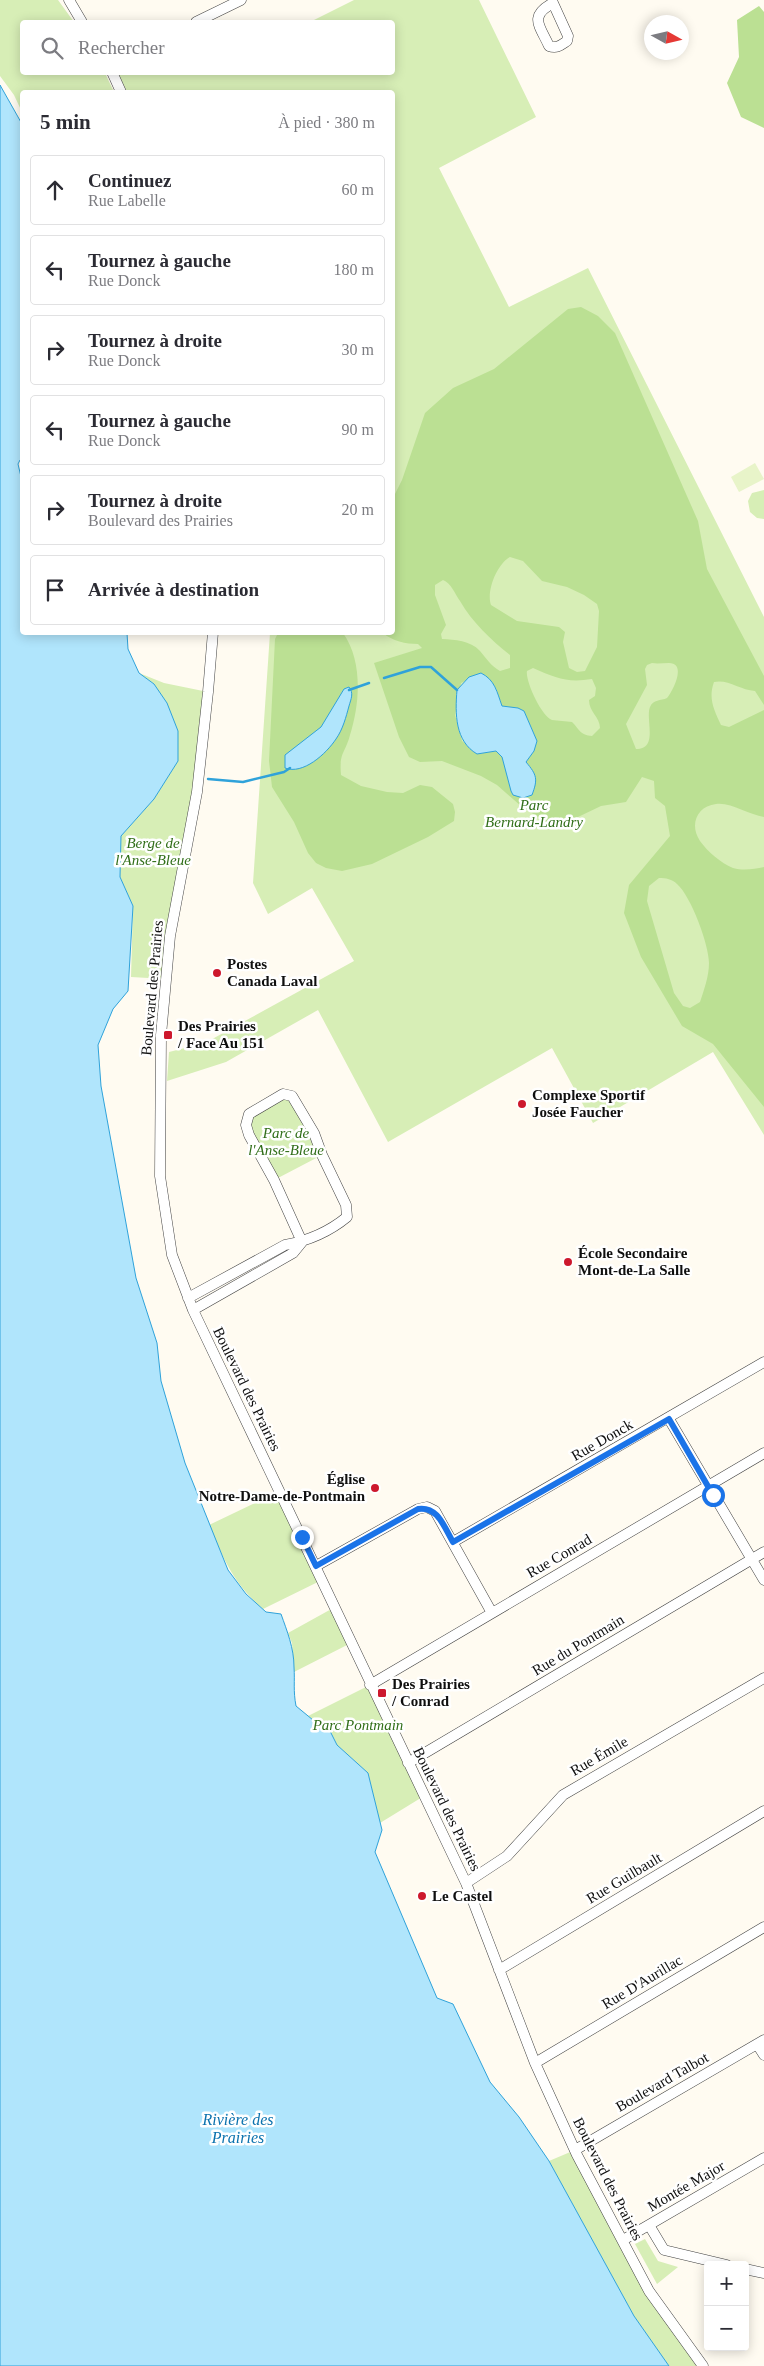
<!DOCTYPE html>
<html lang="fr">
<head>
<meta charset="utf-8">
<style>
	body { margin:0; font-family:"Times New Roman",serif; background:#f2f2f3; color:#2b2b33 }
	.controls { position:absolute; right:15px; bottom:15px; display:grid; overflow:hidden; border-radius:5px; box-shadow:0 2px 12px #0003 }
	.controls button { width:45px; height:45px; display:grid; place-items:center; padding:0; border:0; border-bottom:1px solid #e1e1e2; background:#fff; color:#2b2b33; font:25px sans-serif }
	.compass { position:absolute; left:644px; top:15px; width:45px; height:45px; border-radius:50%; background:#fff; box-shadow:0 2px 12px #0003; rotate:98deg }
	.stop { position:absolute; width:15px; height:15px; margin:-11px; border:4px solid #1a73e8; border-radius:50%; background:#fff }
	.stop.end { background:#1a73e8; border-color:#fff; box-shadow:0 1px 5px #0008 }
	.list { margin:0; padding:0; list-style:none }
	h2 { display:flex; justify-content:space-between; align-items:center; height:65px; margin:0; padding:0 20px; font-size:21px }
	h2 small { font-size:16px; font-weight:400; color:#7c7c81 }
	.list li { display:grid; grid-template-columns:32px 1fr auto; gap:15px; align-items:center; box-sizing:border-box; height:70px; margin:0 10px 10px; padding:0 10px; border:1px solid #e1e1e2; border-radius:5px }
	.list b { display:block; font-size:19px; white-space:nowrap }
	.list p { margin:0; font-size:16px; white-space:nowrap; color:#7c7c81 }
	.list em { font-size:16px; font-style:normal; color:#7c7c81 }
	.icon { flex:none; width:28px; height:28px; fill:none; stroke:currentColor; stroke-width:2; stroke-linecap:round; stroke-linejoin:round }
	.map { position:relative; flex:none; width:764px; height:2366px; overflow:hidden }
	.search { position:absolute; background:#fff; box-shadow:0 2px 12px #0003; left:20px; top:20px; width:375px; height:55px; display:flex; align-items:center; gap:12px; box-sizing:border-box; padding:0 18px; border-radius:5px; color:#7c7c81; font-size:19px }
	.panel { position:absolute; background:#fff; box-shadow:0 2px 12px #0003; left:20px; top:90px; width:375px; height:545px; border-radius:5px }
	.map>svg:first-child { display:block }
</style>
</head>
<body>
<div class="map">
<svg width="764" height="2366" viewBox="0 0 764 2366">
	<rect width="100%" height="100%" fill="#fffbf1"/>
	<!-- green -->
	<path fill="#d7eeb6" d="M0,0H58L74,22H22V72L105,73L114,92H22V112L14,95L0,76Z
		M354,0H479L536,117L439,168L509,307L588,268L764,617V1135L713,1052L593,1123L552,1048L388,1142L318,1010L226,1062L167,1081L169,1052L205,1043L354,961L312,888L268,914L253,883L270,633L392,632V92H127L118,73L206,72L207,75L211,72H392V22H310Z
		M764,490V519L757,518L750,512L748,501L752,493Z
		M139,673L164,683L208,692L166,979L131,977L133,906L120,877L121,836L154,799L178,761V731L154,684Z
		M283,1094L292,1096L322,1155L278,1178L249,1135V1114Z
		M280,1491L322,1580L263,1609C234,1584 224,1560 209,1525Z
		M335,1607L351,1643L294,1672L292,1643L288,1633Z
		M370,1685L424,1796L380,1823L368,1773L337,1745L328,1727L319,1725L308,1716Z
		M575,2150L649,2291L703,2366H669L634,2316L549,2161Z
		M645,2239L658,2261L678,2267L657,2284L635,2244Z"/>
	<!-- forest -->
	<path fill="#bbe093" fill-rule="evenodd" d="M759,6L764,12V128L741,117L727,83L739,57L737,20Z
		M581,307L598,316L615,333L698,521L707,569L764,676V705L755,691C740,690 728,679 714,682C708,698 714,710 721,725L729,727L764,710V817C749,815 731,802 716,804C697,806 689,825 700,841C707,851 722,864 733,868C744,871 754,869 764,867V1107L713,1044L682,1026L641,957L624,913L629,885L670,836L665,806L655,798L654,781L642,777L626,802L601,806L555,828L521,806L497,785L481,776L442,761L420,762L409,757L399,737L374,663L422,648L418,644C406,644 392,641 383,633L392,632L393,498L402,480L425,413L453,388L494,369L568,309ZM510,557L523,561L542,581L567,587L584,595L597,604L599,611L597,647L585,671L577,672L569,668L563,642L565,632L559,627L517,621L491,605C486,591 497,564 510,557ZM443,580C451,583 455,594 460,601C472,622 491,640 510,655V668L500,671C490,665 487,659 480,651C470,640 455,640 442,639L441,634L446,625L435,595V585ZM652,663C657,664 663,663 669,663C687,663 673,691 667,698C661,701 653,699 650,707C645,719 659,749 636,749L626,724L647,685L645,669L647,665ZM533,668C556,678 567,683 592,679L596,688L595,696L589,700C589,712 600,717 600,728L592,736C580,735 580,730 572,722C566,721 558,721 552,720C542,717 525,681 527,671ZM481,673L496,688L502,706L518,708L524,711L537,741L534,751L526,762L533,771L513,795L502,757L496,751L477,754L462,741L455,715L461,683ZM659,878C666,878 672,879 677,884C691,896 709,945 709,963C709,976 704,990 700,1002L690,1008L683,1006L674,993L647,901L649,886Z
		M278,633H343C363,661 360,703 350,735C345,754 339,752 341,775L361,786L387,792L403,793L420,785L432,787L453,804L455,812L454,821L428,837L372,864L342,871L326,868L316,863L308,853L294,822L272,787L269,761L275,639Z"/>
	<!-- pitch -->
	<path fill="#e8f4c9" d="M755,463L764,479L739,492L731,477Z"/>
	<!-- water -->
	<path fill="#b0e5fc" stroke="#2fa2da" d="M0,85L22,124V461L20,460L18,464L22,481V632L127,633L128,649L139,673L154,684L167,703L178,731V761L154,799L121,836L120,877L133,906L128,991L113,1009L98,1045L101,1086L136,1278L157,1343L161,1381L185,1463L228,1570L246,1594L266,1612L281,1614C287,1631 294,1648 294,1667C295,1682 293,1690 296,1706L319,1725L328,1727L337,1745L368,1773L382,1830L375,1852L437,1998L453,2004L490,2082L519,2117L549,2161L634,2316L669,2366H0Z
		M481,673C495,680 497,692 502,706L518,708L524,711L537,741L534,751L526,762C537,775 538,779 532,795L523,798L513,795L511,791L502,757L496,751L477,754C455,741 455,714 457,690L469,677Z
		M349,687C354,693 351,699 349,706C346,717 343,729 336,739C326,754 303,775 285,768V755L321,727L344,689Z"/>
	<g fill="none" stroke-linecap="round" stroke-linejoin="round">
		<!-- stream -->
		<path stroke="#2fa2da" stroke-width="2.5" d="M384,678L420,667H431L457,690
			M349,690L369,683
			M208,779L243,782L284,772L290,768"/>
		<defs>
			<path id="minor" d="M69,0L82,22
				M553,3L568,36L567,41C561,45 557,49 549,46C540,26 528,16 553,3Z
				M196,22L241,0
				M112,72L121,92
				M213,632L208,692L197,792L170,936L161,1035L160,1176L172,1255L193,1310L466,1883L535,2063L577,2155L649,2291L703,2366
				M188,1298L285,1245C307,1241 330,1231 347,1217L346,1205L322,1155L314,1133L292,1096L283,1094L249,1114L246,1125L249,1135L274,1180L302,1242
				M193,1310L293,1253L302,1242
				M669,1419L764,1580
				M453,1542L764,1362
				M316,1566L418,1509L427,1507L435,1511L492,1613
				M370,1685L764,1453
				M408,1763L764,1552
				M466,1883L507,1856L563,1795L764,1678
				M499,1970L764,1811
				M757,2044L764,2055
				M535,2063L764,1927
				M575,2150L764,2040
				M649,2225L664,2250L727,2265
				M623,2240L764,2158
				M745,2269L764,2273"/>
		</defs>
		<!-- minor casing -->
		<use href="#minor" stroke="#424242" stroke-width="11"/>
		<!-- minor -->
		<use href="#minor" stroke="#fff" stroke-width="10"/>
	</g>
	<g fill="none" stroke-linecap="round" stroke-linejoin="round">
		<!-- route -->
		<path stroke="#1a73e8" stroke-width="6" d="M302,1537L316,1566L418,1509C438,1506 444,1527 453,1542L669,1419L713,1495"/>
	</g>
	<!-- markers -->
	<g fill="#cd182d" stroke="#fff" stroke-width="2">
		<circle cx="217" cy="973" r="5"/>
		<rect x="163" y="1030" width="10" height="10" rx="2.5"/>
		<circle cx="522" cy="1104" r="5"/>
		<circle cx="568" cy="1262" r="5"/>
		<circle cx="375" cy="1488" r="5"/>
		<rect x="377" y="1688" width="10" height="10" rx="2.5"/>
		<circle cx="422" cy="1896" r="5"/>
	</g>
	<g text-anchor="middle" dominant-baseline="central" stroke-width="5" stroke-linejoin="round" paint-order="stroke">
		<!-- park labels -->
		<g font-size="15" font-style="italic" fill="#306e18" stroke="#fff">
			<text x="534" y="805">Parc<tspan x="534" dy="17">Bernard-Landry</tspan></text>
			<text x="153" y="843">Berge de<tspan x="153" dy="17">l'Anse-Bleue</tspan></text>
			<text x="286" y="1133">Parc de<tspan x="286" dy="17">l'Anse-Bleue</tspan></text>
			<text x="358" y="1725">Parc Pontmain</text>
		</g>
		<!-- poi labels -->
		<g font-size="15" font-weight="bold" fill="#0f0f0f" stroke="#fff" text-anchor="start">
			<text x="227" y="964">Postes<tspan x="227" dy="17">Canada Laval</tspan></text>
			<text x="178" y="1026">Des Prairies<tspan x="178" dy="17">/ Face Au 151</tspan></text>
			<text x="532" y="1095">Complexe Sportif<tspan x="532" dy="17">Josée Faucher</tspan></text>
			<text x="578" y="1253">École Secondaire<tspan x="578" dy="17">Mont-de-La Salle</tspan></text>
			<text x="365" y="1479" text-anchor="end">Église<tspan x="365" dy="17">Notre-Dame-de-Pontmain</tspan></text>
			<text x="392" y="1684">Des Prairies<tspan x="392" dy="17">/ Conrad</tspan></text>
			<text x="432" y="1896">Le Castel</text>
		</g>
		<!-- street labels -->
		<g font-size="15" fill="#0f0f0f" stroke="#fff">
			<text transform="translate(152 988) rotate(-85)">Boulevard des Prairies</text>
			<text transform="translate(247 1389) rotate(64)">Boulevard des Prairies</text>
			<text transform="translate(602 1440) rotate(-30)">Rue Donck</text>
			<text transform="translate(559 1556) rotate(-30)">Rue Conrad</text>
			<text transform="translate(578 1645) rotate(-31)">Rue du Pontmain</text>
			<text transform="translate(599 1756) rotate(-30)">Rue Émile</text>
			<text transform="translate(447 1809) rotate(64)">Boulevard des Prairies</text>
			<text transform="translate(624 1878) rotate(-31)">Rue Guilbault</text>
			<text transform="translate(642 1982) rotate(-31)">Rue D'Aurillac</text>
			<text transform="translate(662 2082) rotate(-30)">Boulevard Talbot</text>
			<text transform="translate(608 2179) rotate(63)">Boulevard des Prairies</text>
			<text transform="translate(686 2186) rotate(-30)">Montée Major</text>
		</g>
		<!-- water labels -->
		<g font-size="16" font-style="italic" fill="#0b72ae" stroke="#fff">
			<text x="238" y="2119">Rivière des<tspan x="238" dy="18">Prairies</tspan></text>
		</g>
	</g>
</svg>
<div class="controls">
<button>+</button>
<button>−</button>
</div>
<svg class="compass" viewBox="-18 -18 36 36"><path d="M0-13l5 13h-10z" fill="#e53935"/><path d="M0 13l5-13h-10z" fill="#7c7c81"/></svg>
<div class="stop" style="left:713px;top:1495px"></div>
<div class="stop end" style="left:302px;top:1537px"></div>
<div class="search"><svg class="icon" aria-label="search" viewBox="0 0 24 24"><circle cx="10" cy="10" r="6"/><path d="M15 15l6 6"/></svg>Rechercher</div>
<section class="panel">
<h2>5 min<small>À pied · 380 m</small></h2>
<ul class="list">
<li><svg class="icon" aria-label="ahead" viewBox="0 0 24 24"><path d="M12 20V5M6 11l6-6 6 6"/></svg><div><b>Continuez</b><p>Rue Labelle</p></div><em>60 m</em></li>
<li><svg class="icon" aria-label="left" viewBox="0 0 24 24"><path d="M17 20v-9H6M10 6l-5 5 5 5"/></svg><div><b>Tournez à gauche</b><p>Rue Donck</p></div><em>180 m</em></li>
<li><svg class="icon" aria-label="right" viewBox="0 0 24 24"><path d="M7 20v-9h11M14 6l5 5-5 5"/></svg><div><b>Tournez à droite</b><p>Rue Donck</p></div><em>30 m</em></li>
<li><svg class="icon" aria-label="left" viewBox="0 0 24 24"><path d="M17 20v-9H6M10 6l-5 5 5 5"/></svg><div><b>Tournez à gauche</b><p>Rue Donck</p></div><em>90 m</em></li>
<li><svg class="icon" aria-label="right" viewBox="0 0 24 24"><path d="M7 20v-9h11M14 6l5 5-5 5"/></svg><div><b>Tournez à droite</b><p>Boulevard des Prairies</p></div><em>20 m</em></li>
<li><svg class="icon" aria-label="arrive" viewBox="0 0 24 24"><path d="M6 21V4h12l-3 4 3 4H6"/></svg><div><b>Arrivée à destination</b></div></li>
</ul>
</section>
</div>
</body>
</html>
